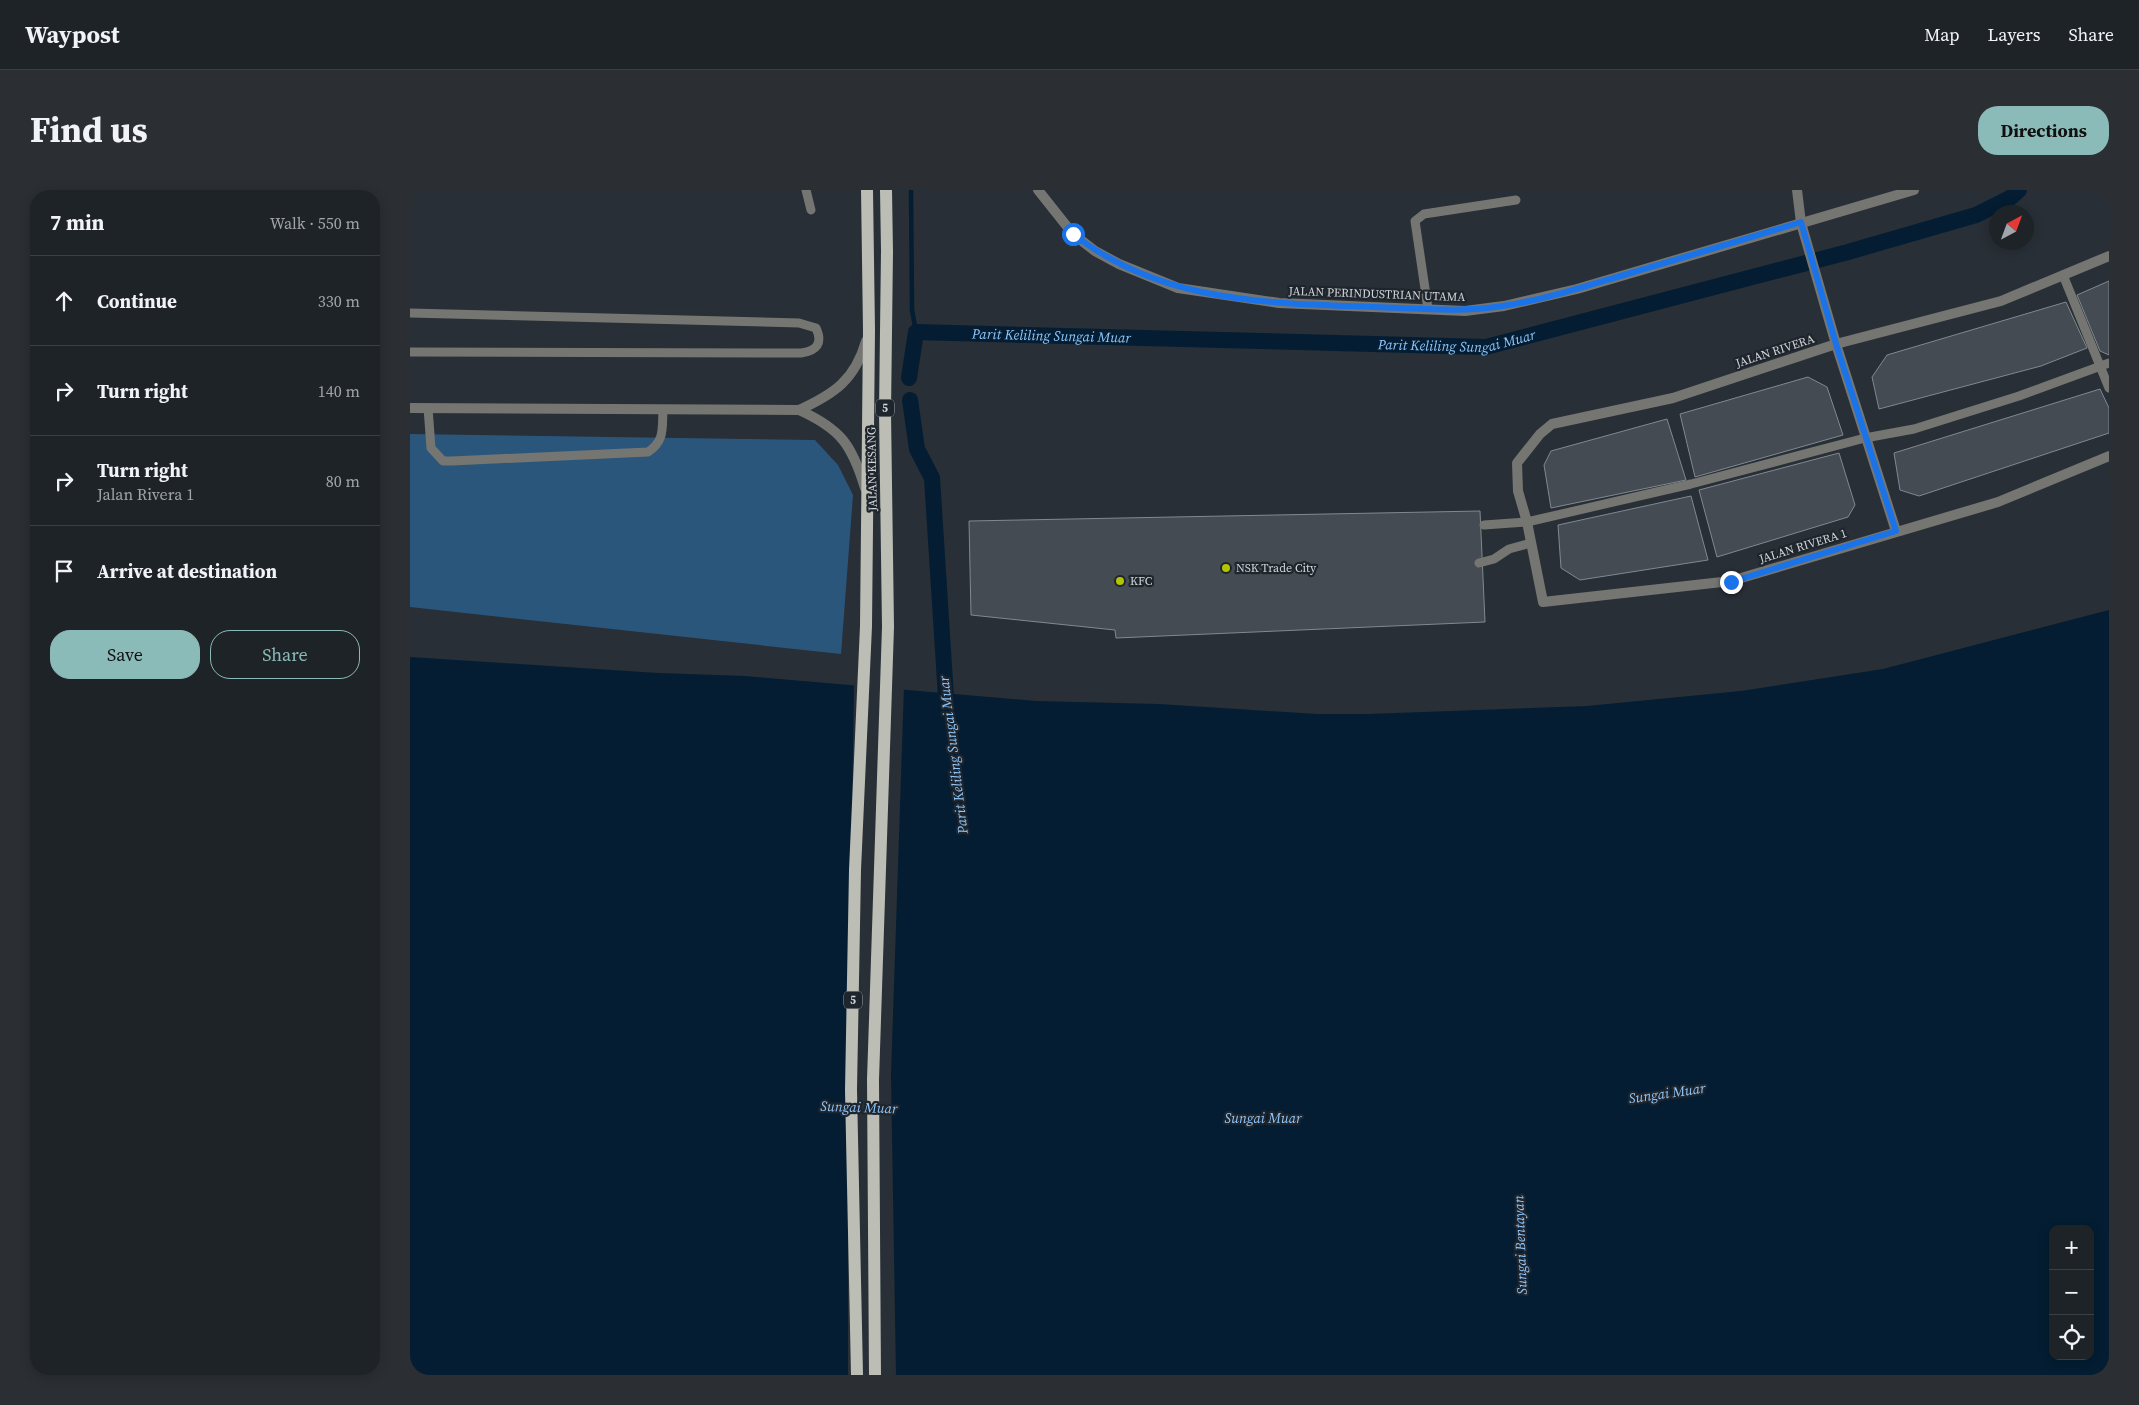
<!DOCTYPE html>
<html lang="en">
<head>
<meta charset="utf-8">
<style>
	body { margin:0; font-family:"Source Serif 4",serif; background:#2b2f34; color:#f1f3f6 }
	.controls { position:absolute; right:15px; bottom:15px; display:grid; overflow:hidden; border-radius:10px; box-shadow:0 2px 12px #0003 }
	.controls button { width:45px; height:45px; display:grid; place-items:center; padding:0; border:0; border-bottom:1px solid #3c4045; background:#1e2328; color:#f1f3f6; font:25px sans-serif }
	.compass { position:absolute; left:1579px; top:15px; width:45px; height:45px; border-radius:50%; background:#1e2328; box-shadow:0 2px 12px #0003; rotate:41deg }
	.stop { position:absolute; width:15px; height:15px; margin:-11px; border:4px solid #1a73e8; border-radius:50%; background:#fff }
	.stop.end { background:#1a73e8; border-color:#fff; box-shadow:0 1px 5px #0008 }
	.list { margin:0; padding:0; list-style:none }
	h2 { display:flex; justify-content:space-between; align-items:center; height:65px; margin:0; padding:0 20px; font-size:21px }
	h2 small { font-size:16px; font-weight:400; color:#a1a4a8 }
	.list li { display:grid; grid-template-columns:32px 1fr auto; gap:15px; align-items:center; box-sizing:border-box; height:90px; padding:0 20px; border-top:1px solid #3c4045 }
	.list b { display:block; font-size:19px; white-space:nowrap }
	.list p { margin:0; font-size:16px; white-space:nowrap; color:#a1a4a8 }
	.list em { font-size:16px; font-style:normal; color:#a1a4a8 }
	.actions { display:flex; gap:10px; padding:15px 20px }
	.actions a { flex:1; padding:11px 0; border:1px solid #8bbbb9; border-radius:20px; text-align:center; font-size:18px; color:#8bbbb9 }
	.actions .main { background:#8bbbb9; color:#111 }
	.icon { flex:none; width:28px; height:28px; fill:none; stroke:currentColor; stroke-width:2; stroke-linecap:round; stroke-linejoin:round }
	.map { position:relative; flex:none; width:1699px; height:1185px; overflow:hidden; border-radius:20px }
	header { display:flex; align-items:center; gap:30px; box-sizing:border-box; height:70px; padding:0 25px; background:#1e2328; border-bottom:1px solid #3c4045 }
	header strong { font-size:24px }
	nav { display:flex; gap:28px; margin-inline-start:auto; font-size:18px }
	.intro { display:flex; align-items:center; justify-content:space-between; box-sizing:border-box; height:120px; padding:0 30px }
	h1 { margin:0; font-size:35px }
	.button { padding:12px 22px; border-radius:20px; background:#8bbbb9; color:#111; font-size:18px; font-weight:700 }
	main { display:flex; gap:30px; padding:0 30px }
	aside { flex:1; background:#1e2328; border-radius:20px; box-shadow:0 2px 12px #0003 }
	.map>svg:first-child { display:block }
</style>
</head>
<body>
<header>
<strong>Waypost</strong>
<nav><a>Map</a><a>Layers</a><a>Share</a></nav>
</header>
<div class="intro"><h1>Find us</h1><a class="button">Directions</a></div>
<main>
<aside>
<h2>7 min<small>Walk · 550 m</small></h2>
<ul class="list">
<li><svg class="icon" aria-label="ahead" viewBox="0 0 24 24"><path d="M12 20V5M6 11l6-6 6 6"/></svg><div><b>Continue</b></div><em>330 m</em></li>
<li><svg class="icon" aria-label="right" viewBox="0 0 24 24"><path d="M7 20v-9h11M14 6l5 5-5 5"/></svg><div><b>Turn right</b></div><em>140 m</em></li>
<li><svg class="icon" aria-label="right" viewBox="0 0 24 24"><path d="M7 20v-9h11M14 6l5 5-5 5"/></svg><div><b>Turn right</b><p>Jalan Rivera 1</p></div><em>80 m</em></li>
<li><svg class="icon" aria-label="arrive" viewBox="0 0 24 24"><path d="M6 21V4h12l-3 4 3 4H6"/></svg><div><b>Arrive at destination</b></div></li>
</ul>
<div class="actions"><a class="main">Save</a><a>Share</a></div>
</aside>
<div class="map">
<svg width="1699" height="1185" viewBox="0 0 1699 1185">
	<rect width="100%" height="100%" fill="#282f36"/>
	<!-- green -->
	<path fill="#2b567c" d="M0,244L405,250L428,275L443,305L431,464L0,417Z"/>
	<!-- water -->
	<path fill="#041d32" fill-rule="evenodd" d="M1699,420V1185H0V467L248,483L335,486L626,511L749,514L907,524H959L1177,516L1331,501L1473,479ZM1643,1039H1680V1166H1643Z"/>
	<!-- pier -->
	<path fill="#282f36" d="M444,494L494,497L481,885L486,1185H438V907Z"/>
	<g fill="none" stroke-linecap="round" stroke-linejoin="round">
		<!-- stream -->
		<path stroke="#041d32" stroke-width="4.5" d="M501,0L502,120L506,142"/>
		<!-- canal -->
		<g stroke="#041d32" stroke-width="16">
			<path id="s1" d="M499,188L506,142L1076,157L1438,62L1566,25L1600,8L1609,0"/>
			<path d="M500,210L507,259L522,288L537,523"/>
		</g>
	</g>
	<!-- building -->
	<path fill="#444b53" stroke="#808991" d="M1699,91V165L1690,161L1667,105Z
		M1656,112L1677,158L1631,176L1469,219L1462,187L1477,165Z
		M1398,187L1417,197L1433,245L1285,287L1270,224Z
		M1690,199L1699,218V243L1509,306L1490,300L1484,263Z
		M1257,229L1276,290L1141,318L1134,275L1141,261Z
		M1429,263L1445,315L1438,327L1307,367L1289,300Z
		M1281,306L1298,370L1170,390L1151,378L1148,335Z
		M1070,321L1075,432L706,448L705,440L561,425L559,331Z"/>
	<g fill="none" stroke-linecap="round" stroke-linejoin="round">
		<!-- service -->
		<path stroke="#757672" stroke-width="9" d="M396,0L401,20
			M1653,85L1699,198
			M1018,119L1005,31L1014,24L1106,10
			M0,123L389,133L406,138C413,153 407,161 391,163L0,162
			M18,218L21,258L33,271H42L238,262C255,251 252,238 253,220
			M1074,335L1117,332L1281,294L1455,248L1504,239L1609,206L1699,173
			M1069,373L1084,369L1099,359L1121,353"/>
		<!-- minor -->
		<path stroke="#757672" stroke-width="10" d="M1387,0L1391,33L1426,154L1486,341
			M1699,66L1591,111L1426,154L1263,208L1142,234L1130,244L1107,273L1108,301L1117,332L1133,412L1321,391L1588,312L1699,266
			M0,218L389,220C431,239 442,255 455,298
			M389,220C424,204 445,190 456,151"/>
		<!-- tertiary -->
		<path stroke="#757672" stroke-width="10" d="M628,0L663,44L685,61L709,74L768,98L869,113L1055,121L1094,116L1167,99L1504,0"/>
		<!-- primary -->
		<path stroke="#bcbeb5" stroke-width="12" d="M447,1185L441,900L445,680L456,436L459,140L457,0
			M465,1185L463,890L478,437L475,222L477,61L476,0"/>
	</g>
	<g fill="none" stroke-linecap="round" stroke-linejoin="round">
		<!-- route -->
		<path stroke="#1a73e8" stroke-width="6" d="M663,44C751,113 857,113 963,117C1006,118 1049,123 1092,116C1134,110 1176,96 1217,84C1275,67 1333,50 1391,32L1426,154L1486,341L1321,392"/>
	</g>
	<!-- markers -->
	<g fill="#b1c500" stroke="#1f252c" stroke-width="2">
		<circle cx="816" cy="378" r="5"/>
		<circle cx="710" cy="391" r="5"/>
	</g>
	<g text-anchor="middle" dominant-baseline="central" stroke-width="4.5" stroke-linejoin="round" paint-order="stroke">
		<!-- shield labels -->
		<g fill="#1f252c" stroke="#9ba0a5" stroke-width="1">
			<rect x="466" y="209.5" width="18" height="17" rx="4"/>
			<rect x="434" y="801.5" width="18" height="17" rx="4"/>
		</g>
		<g font-size="11" font-weight="bold" fill="#d0d5d9">
			<text x="475" y="218">5</text>
			<text x="443" y="810">5</text>
		</g>
		<!-- street labels -->
		<g font-size="12" fill="#d0d5d9" stroke="#1f252c">
			<text transform="translate(967 104) rotate(2)">JALAN PERINDUSTRIAN UTAMA</text>
			<text transform="translate(1365 161) rotate(-18)">JALAN RIVERA</text>
			<text transform="translate(462 279) rotate(-91)">JALAN KESANG</text>
			<text transform="translate(1393 356) rotate(-17)">JALAN RIVERA 1</text>
		</g>
		<!-- poi labels -->
		<g font-size="12" fill="#d0d5d9" stroke="#1f252c" text-anchor="start">
			<text x="826" y="378">NSK Trade City</text>
			<text x="720" y="391">KFC</text>
		</g>
		<!-- water labels -->
		<g font-size="14" font-style="italic" fill="#8fc6fa" stroke="#1f252c">
			<text stroke="none"><textPath href="#s1" startOffset="182">Parit Keliling Sungai Muar</textPath></text>
			<text stroke="none"><textPath href="#s1" startOffset="588">Parit Keliling Sungai Muar</textPath></text>
			<text transform="translate(543 565) rotate(-97)">Parit Keliling Sungai Muar</text>
			<text transform="translate(1257 903) rotate(-8)">Sungai Muar</text>
			<text transform="translate(449 917) rotate(2)">Sungai Muar</text>
			<text x="853" y="928">Sungai Muar</text>
			<text transform="translate(1110 1055) rotate(-92)">Sungai Bentayan</text>
		</g>
	</g>
</svg>
<div class="controls">
<button>+</button>
<button>−</button>
<button><svg class="icon" aria-label="locate" viewBox="0 0 24 24"><circle cx="12" cy="12" r="6"/><path d="M12 2v4M12 18v4M2 12h4M18 12h4"/></svg></button>
</div>
<svg class="compass" viewBox="-18 -18 36 36"><path d="M0-13l5 13h-10z" fill="#e53935"/><path d="M0 13l5-13h-10z" fill="#a1a4a8"/></svg>
<div class="stop" style="left:663px;top:44px"></div>
<div class="stop end" style="left:1321px;top:392px"></div>
</div>
</main>
</body>
</html>
